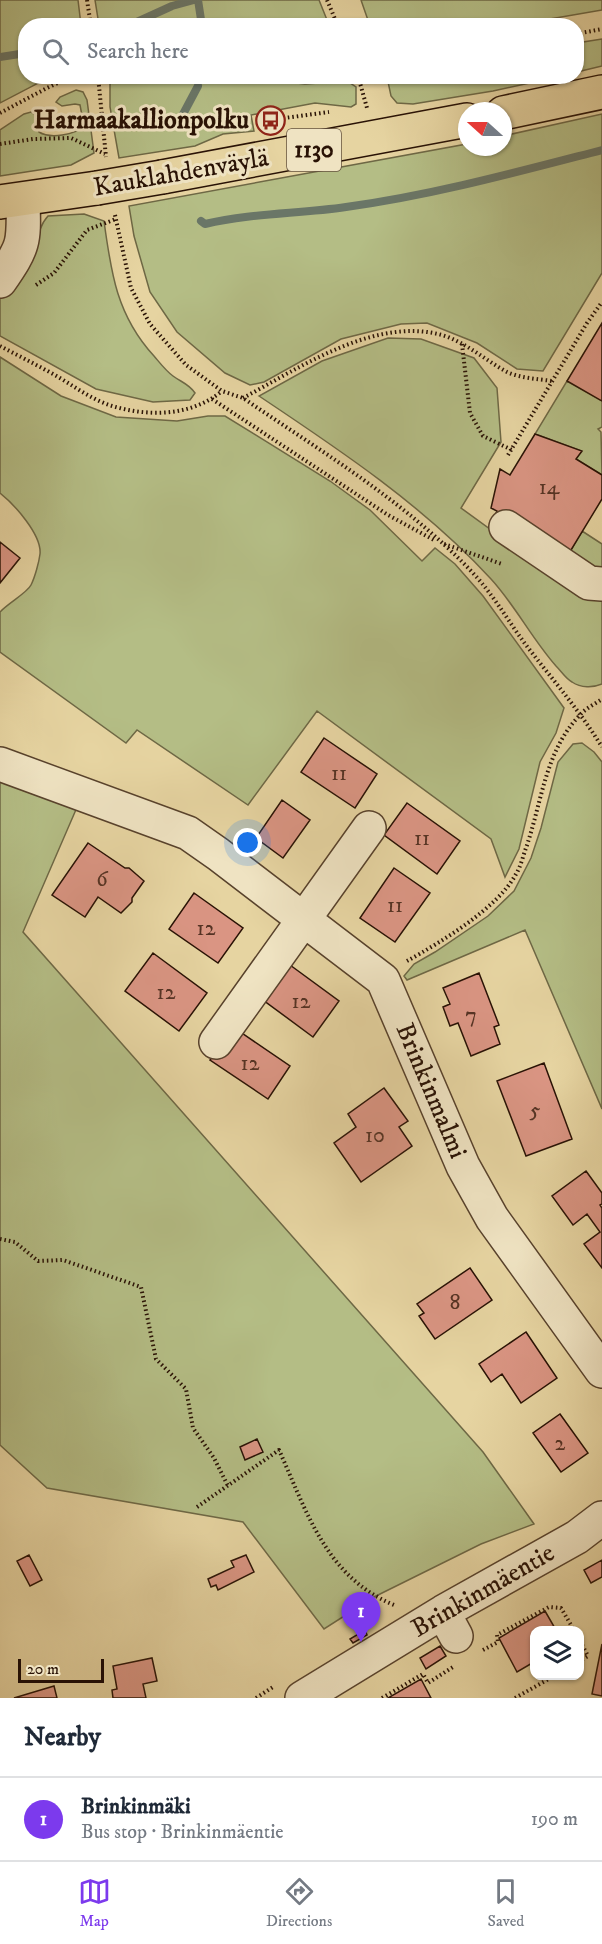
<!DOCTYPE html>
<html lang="en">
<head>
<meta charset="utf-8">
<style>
	body { margin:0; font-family:"IM FELL DW Pica",serif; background:#f2f2f3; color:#1f2937 }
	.controls { position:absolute; right:18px; bottom:18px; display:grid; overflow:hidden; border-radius:12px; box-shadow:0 2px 4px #0004 }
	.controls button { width:54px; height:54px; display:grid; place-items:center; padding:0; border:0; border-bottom:2px solid #e0e1e3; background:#fff; color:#1f2937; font:30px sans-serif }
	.compass { position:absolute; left:458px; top:102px; width:54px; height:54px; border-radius:50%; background:#fff; box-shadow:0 2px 4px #0004; rotate:291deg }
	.scale { position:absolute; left:18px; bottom:15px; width:86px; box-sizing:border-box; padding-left:6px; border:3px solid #291205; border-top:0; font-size:16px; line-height:21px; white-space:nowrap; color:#291205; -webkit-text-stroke:4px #efe3c2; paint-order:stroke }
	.you { position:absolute; left:248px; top:843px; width:21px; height:21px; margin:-15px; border:4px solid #fff; border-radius:50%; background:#1a73e8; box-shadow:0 0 0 9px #1a73e833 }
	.badge { display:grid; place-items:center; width:39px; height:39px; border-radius:50%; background:#7c3aed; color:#fff; font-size:20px; font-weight:700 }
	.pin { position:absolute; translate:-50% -50px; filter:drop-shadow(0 2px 3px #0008) }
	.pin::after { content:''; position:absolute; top:32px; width:21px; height:18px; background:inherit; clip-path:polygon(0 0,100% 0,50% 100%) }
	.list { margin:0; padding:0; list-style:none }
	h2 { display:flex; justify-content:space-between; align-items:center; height:78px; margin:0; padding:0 24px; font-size:26px }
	h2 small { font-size:20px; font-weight:400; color:#747a83 }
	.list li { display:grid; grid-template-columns:39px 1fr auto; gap:18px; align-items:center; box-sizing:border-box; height:84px; padding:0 24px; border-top:2px solid #e0e1e3 }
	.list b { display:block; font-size:22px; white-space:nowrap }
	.list p { margin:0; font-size:20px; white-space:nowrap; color:#747a83 }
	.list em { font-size:20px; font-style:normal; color:#747a83 }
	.icon { flex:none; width:33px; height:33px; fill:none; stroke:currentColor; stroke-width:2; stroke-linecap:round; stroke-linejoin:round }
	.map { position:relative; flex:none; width:602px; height:1698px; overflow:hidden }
	.search { position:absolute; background:#fff; box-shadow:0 2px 4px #0004; left:18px; right:18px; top:18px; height:66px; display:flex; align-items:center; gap:15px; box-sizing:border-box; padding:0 21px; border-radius:24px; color:#747a83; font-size:22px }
	.sheet { height:162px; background:#fff }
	nav { display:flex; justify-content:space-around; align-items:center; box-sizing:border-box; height:84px; border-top:2px solid #e0e1e3; background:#fff; font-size:16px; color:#747a83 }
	nav a { display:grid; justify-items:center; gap:3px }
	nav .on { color:#7c3aed }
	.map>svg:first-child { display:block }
</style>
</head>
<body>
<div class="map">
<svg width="602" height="1698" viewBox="0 0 602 1698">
	<rect width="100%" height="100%" fill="#e6d4a1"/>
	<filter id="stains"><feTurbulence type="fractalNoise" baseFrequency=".00333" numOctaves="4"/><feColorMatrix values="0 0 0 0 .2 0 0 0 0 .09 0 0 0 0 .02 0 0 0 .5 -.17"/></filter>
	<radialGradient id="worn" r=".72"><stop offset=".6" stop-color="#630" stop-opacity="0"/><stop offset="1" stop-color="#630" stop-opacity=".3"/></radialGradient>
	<!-- green -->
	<path fill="#b4bd85" stroke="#6e6845" stroke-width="1.5" d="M0,0H78L81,25L26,26V76L50,77L0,103Z
		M95,0H319L329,25H99Z
		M361,0H602V10L515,25L370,26Z
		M602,39V66L577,72V43Z
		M116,76H237L305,84L347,81L356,87V104L351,107L315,103L251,115L254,131L223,134L195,146L119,158L110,107V84Z
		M387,77V76L557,77L493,91L413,104L397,103L391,96Z
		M76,90L83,92L87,100L94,153L71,165L0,176V130L24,114L31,112L35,115L39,132C50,139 75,135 84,126L80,105L75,104L62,106L56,102L60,97Z
		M602,114V273L543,371L517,369L477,343L427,323L401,324L341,339L264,382L250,385L225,373L177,332L150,292L134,236L129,206L467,144V147H503V136Z
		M84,214L104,221C111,273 117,316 154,356C160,363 166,371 173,376C181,382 189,384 195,393L190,400L153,402L96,389L0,336V298C9,289 21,280 27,269C37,252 35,230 48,216Z
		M388,338L421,339L474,358L497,388L501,442L461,508L585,598L602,597V684C593,688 581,688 572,682C566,679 561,671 556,666C532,639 515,605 491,579C424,506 340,450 259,396L322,361Z
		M0,357L61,396L116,417L177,421L208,416H225L330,481L370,510L422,561L435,548L455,564L483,596L564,708L556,733L540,762L519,849L505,877L491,839L317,711L248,805L137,730L126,743L0,652V612C8,603 27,593 31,585C35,577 39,562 40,554C42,535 14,504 0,493Z
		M567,381L602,401V427L598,429L601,432L602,475L576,459L581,451L535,434Z
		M582,531L602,544V572L568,555Z
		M582,743L594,752L602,762V1109L525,930L407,980L404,976L414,964L435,952L488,916L514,891L531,858L541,828L558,762L573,744Z
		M0,773L78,805L23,932L483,1452L534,1524L481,1544L374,1597L324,1629L243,1522L47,1488L0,1445Z"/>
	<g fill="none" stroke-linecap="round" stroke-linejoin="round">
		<!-- stream -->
		<path stroke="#6a7667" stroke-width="8" d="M198,0L202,26
			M128,26L172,6L194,0
			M0,57L26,53
			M181,118L198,86
			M201,221L205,224C252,213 299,214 346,207C433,195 517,172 602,150"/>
	</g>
	<!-- building -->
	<path fill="#da9583" stroke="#291205" stroke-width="1.5" d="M602,323V401L567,381Z
		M535,434L582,451L576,459L602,475V499L568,555L494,518L497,511L491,508L500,469L510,475Z
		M0,542L20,558L0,583Z
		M324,738L377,774L355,808L301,772Z
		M282,800L310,820L283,858L256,838Z
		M407,803L460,841L437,874L384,835Z
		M88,843L125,868H129L144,881L132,898V902L121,913L98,897L85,917L52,895Z
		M394,868L430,893L395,942L360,918Z
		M194,893L243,928L218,963L169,929Z
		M153,953L207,993L179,1031L125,991Z
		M290,965L339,1001L313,1037L263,1000Z
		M479,973L499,1025L494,1027L500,1044L471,1056L458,1023L450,1026L443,1007L450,1004L443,988Z
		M233,1027L290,1066L268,1099L210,1060Z
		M544,1063L572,1139L526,1156L497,1081Z
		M384,1088L408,1121L399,1127L412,1146L361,1182L334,1143L356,1127L348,1114Z
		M586,1171L602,1193V1204L600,1205L602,1208V1268L584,1244L600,1232L587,1214L573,1225L552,1196Z
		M470,1268L492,1300L435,1339L419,1316L424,1313L417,1304Z
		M526,1332L557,1378L521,1403L502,1374L491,1382L479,1364Z
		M560,1414L588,1453L561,1472L533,1433Z
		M257,1439L263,1452L245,1460L240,1447Z
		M29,1555L42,1580L30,1586L17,1561Z
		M246,1555L254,1572L218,1590L216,1585L211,1587L208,1579L234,1567L231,1561Z
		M602,1560V1577L591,1583L584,1570Z
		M545,1611L556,1630H534V1662L517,1672L499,1638Z
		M365,1630L367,1635L353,1643L350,1639Z
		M602,1644V1696L592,1694Z
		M440,1646L446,1656L426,1669L420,1658Z
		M152,1658L157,1681L143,1684L146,1698H113L112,1690L117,1689L113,1666Z
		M421,1679L431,1698H388Z
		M54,1686L57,1698H14Z"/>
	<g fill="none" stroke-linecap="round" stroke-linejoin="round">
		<defs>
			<path id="minor" d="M0,281C25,245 24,242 23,200
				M506,527L589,583L602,584
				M0,764L188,833L218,854L383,980L463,1166L492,1218L602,1371
				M216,1042L369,828
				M443,1612L456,1636
				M302,1698L443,1612L577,1537L602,1518"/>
			<path id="major" d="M503,113L602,92
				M162,177L467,120
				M0,202L97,188"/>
		</defs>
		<!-- minor casing -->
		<use href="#minor" stroke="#58422c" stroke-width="36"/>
		<!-- major casing -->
		<use href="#major" stroke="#291205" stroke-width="36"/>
		<!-- path -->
		<path stroke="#291205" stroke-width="4" stroke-dasharray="1.5 3" stroke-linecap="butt" d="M87,0L91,26
			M327,0L338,26
			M576,34L602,29
			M98,76L106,157
			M358,76L367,108
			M0,113L47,88L73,76
			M270,120L329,112
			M0,144L33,139L71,138L105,154
			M115,215L131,288L150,324L186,365L222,391L243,398C322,452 406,502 472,572C493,594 508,621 526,645C552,679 580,711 602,747
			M36,285L54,273L87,230L116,219
			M462,344L470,413L483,436L512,450
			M0,346C17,355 35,364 53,374C71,384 89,398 109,405C146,417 191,417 222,391
			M243,398C301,367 380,313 448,337C470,346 487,361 507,372C520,378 538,379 552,381
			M212,399L388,515L434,540
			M508,455L587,323L602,302
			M444,544L502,564
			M407,961C441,942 498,908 516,874C521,866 523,856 526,848C542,802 545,751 580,715C586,708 595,704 602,699
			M0,1239L15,1242L38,1261L63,1260L141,1287L156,1359L186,1389L193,1428L214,1458L228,1486
			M197,1507L279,1450C307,1512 326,1577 394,1605
			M580,1641L588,1656L580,1661
			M483,1650L498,1642L497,1635L549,1607L561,1608L574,1630
			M256,1698L273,1687
			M382,1698L423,1674L428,1683L453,1667
			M515,1698L554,1676"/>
		<!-- minor -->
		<use href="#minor" stroke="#efe3c2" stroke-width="33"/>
		<!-- major -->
		<use href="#major" stroke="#e6d4a1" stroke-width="33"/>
		<defs>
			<path id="major-bridge" d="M97,188L162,177"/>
		</defs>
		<!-- major-bridge casing -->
		<use href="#major-bridge" stroke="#291205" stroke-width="36" stroke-linecap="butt"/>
		<!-- major-bridge -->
		<use href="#major-bridge" stroke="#e6d4a1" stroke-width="33"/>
	</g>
	<!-- icons -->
	<defs>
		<symbol id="bus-ring" viewBox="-11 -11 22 22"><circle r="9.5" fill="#efe3c2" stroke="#8f2418" stroke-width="1.5"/><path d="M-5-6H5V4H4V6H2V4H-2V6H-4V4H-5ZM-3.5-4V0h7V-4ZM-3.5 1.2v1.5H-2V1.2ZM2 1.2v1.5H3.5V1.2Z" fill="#8f2418"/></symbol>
	</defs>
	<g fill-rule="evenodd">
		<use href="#bus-ring" x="254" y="104" width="33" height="33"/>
	</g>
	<g text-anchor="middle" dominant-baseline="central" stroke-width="6" stroke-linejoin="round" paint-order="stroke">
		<!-- number labels -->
		<g font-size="22" fill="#553324">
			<text x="549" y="487">14</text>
			<text x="339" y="773">11</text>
			<text x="422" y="838">11</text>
			<text x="102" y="879">6</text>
			<text x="395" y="905">11</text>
			<text x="206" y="928">12</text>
			<text x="166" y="992">12</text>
			<text x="301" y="1001">12</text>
			<text x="471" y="1015">7</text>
			<text x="250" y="1063">12</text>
			<text x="535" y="1110">5</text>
			<text x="375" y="1135">10</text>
			<text x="455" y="1302">8</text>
			<text x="560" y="1443">2</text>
		</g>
		<!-- shield labels -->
		<rect fill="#efe3c2" stroke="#64513e" stroke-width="1.5" x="287" y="129" width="54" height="42" rx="4.5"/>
		<g font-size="24" font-weight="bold" fill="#291205">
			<text x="314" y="150">1130</text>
		</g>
		<!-- poi labels -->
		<g font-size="26" font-weight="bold" fill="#291205" stroke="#efe3c2" text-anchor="end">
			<text x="249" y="120">Harmaakallionpolku</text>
		</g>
		<!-- street labels -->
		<g font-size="26" fill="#291205" stroke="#efe3c2">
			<text transform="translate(181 173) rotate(-10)">Kauklahdenväylä</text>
			<text transform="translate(431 1091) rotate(67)">Brinkinmalmi</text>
			<text transform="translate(483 1591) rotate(-30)">Brinkinmäentie</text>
		</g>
	</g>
	<rect width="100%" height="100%" filter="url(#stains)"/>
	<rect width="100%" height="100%" fill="url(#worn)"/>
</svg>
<div class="controls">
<button><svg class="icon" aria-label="layers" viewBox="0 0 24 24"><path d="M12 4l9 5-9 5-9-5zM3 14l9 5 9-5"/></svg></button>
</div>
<svg class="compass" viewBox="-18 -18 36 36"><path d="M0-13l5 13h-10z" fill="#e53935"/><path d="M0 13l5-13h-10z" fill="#747a83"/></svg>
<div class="scale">20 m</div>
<div class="you"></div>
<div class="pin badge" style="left:361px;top:1642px">1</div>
<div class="search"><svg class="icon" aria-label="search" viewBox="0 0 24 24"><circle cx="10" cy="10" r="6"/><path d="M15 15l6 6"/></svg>Search here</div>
</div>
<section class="sheet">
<h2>Nearby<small></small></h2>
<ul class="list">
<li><span class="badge">1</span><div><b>Brinkinmäki</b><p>Bus stop · Brinkinmäentie</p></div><em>190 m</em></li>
</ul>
</section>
<nav>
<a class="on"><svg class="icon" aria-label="map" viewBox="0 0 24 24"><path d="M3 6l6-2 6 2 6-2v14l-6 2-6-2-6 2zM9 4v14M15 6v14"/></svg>Map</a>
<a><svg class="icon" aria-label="directions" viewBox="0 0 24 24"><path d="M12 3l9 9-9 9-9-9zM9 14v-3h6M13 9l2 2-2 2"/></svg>Directions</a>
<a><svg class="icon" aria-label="saved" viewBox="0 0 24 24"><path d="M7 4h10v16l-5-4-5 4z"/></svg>Saved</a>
</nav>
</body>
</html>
